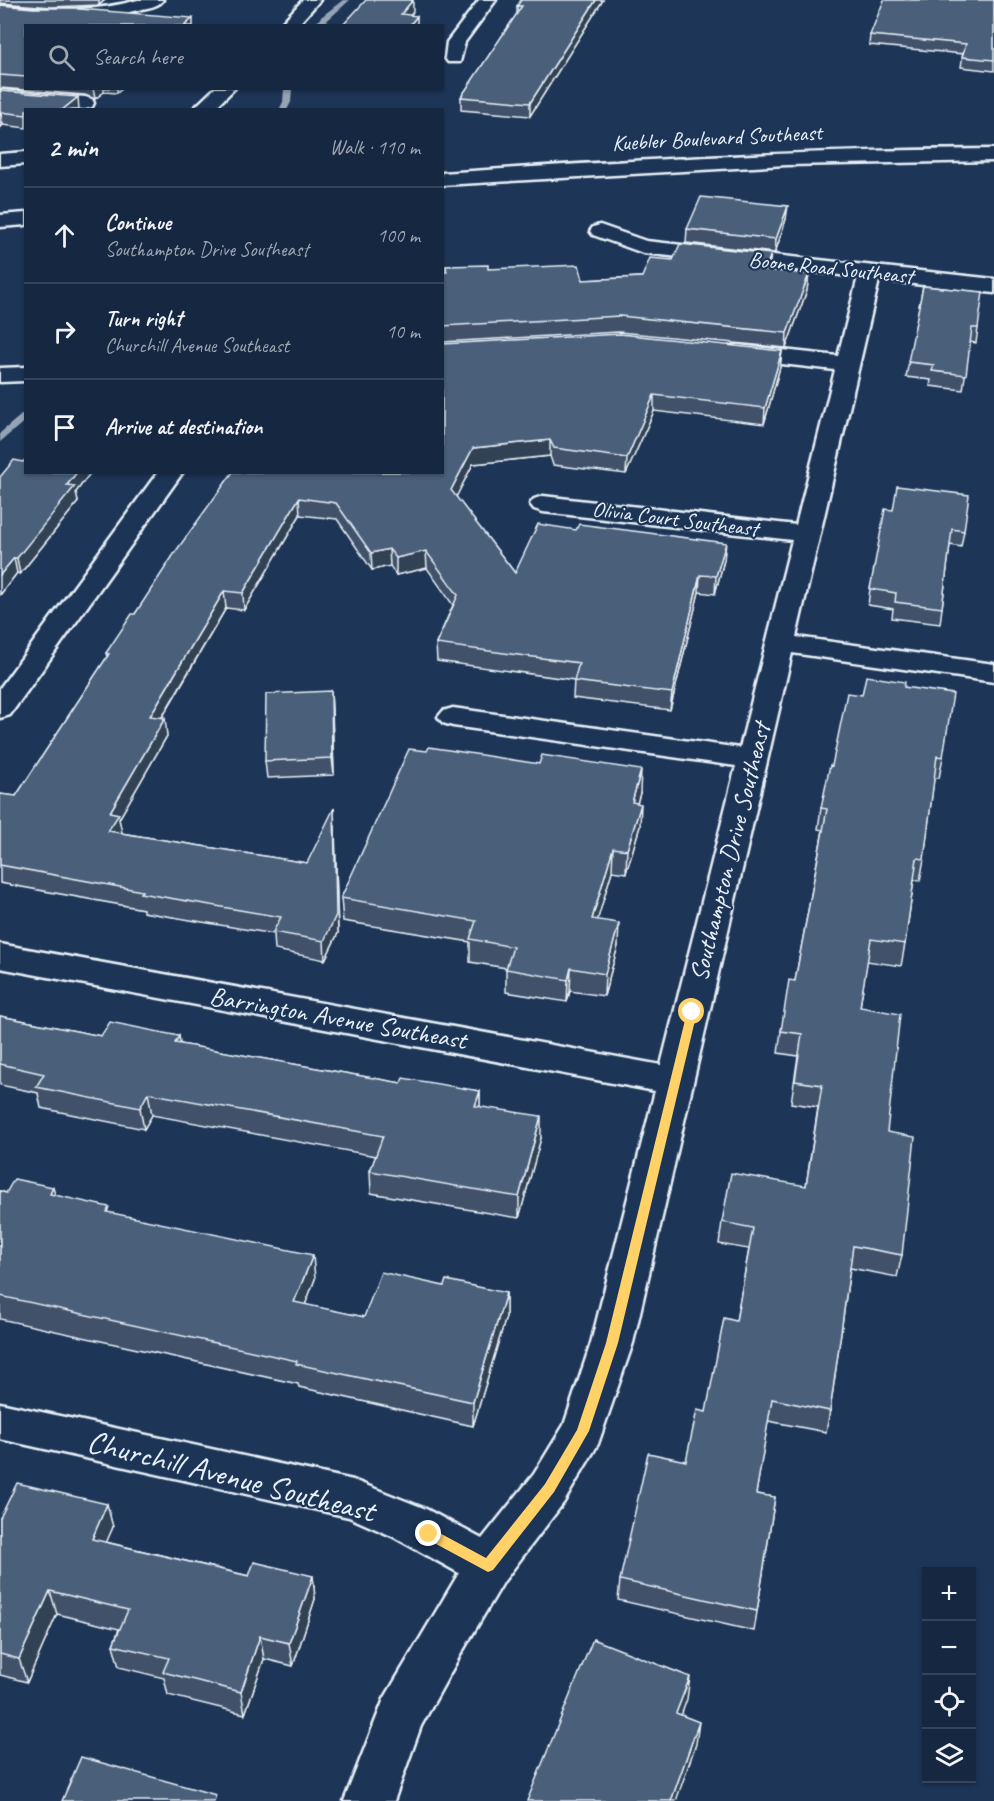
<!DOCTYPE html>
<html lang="en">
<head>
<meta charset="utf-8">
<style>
	body { margin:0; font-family:Caveat,sans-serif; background:#23344c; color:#f1f3f6 }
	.controls { position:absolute; right:18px; bottom:18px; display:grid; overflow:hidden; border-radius:0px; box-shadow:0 2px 4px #0004 }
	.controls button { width:54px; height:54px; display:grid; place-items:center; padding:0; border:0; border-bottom:2px solid #35445a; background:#162841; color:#f1f3f6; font:30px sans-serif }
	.stop { position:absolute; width:18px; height:18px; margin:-14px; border:4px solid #ffd166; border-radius:50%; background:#fff }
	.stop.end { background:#ffd166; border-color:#fff; box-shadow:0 2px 6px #0008 }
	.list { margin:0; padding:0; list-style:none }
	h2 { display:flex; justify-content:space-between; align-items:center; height:78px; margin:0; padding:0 24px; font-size:26px }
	h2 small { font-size:20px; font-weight:400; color:#9ea6b1 }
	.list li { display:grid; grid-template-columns:39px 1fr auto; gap:18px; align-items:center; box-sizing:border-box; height:96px; padding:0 24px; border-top:2px solid #35445a }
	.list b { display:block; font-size:22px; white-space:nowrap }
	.list p { margin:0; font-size:20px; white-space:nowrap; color:#9ea6b1 }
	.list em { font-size:20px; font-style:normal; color:#9ea6b1 }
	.icon { flex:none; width:33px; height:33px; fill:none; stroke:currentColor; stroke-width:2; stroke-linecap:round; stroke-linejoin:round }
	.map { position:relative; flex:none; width:994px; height:1801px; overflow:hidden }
	.search { position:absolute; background:#162841; box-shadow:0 2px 4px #0004; left:24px; top:24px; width:420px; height:66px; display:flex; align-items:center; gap:15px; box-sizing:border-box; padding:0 21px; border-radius:0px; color:#9ea6b1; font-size:22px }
	.panel { position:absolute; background:#162841; box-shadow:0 2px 4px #0004; left:24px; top:108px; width:420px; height:366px; border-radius:0px }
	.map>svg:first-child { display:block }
</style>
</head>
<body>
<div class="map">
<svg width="994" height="1801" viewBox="0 0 994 1801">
	<rect width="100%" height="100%" fill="#1d3557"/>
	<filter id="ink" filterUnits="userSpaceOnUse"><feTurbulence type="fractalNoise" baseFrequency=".0167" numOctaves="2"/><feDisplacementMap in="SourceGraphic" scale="12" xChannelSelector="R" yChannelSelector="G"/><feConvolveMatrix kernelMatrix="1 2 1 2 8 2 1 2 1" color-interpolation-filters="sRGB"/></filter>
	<g filter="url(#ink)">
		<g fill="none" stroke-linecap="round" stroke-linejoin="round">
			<!-- stream -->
			<path fill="#95a4b5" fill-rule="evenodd" d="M343,0H350L321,26H314L321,17Z
				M284,88H292L291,102L287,110H279L283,102Z
				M26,411V420L0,442V433Z"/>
			<defs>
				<path id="minor" d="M138,0H163C158,7 146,8 138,10C92,21 47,21 0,15V5C45,10 94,13 138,0Z
					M479,0H496L465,42L460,62H448L445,58L447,42Z
					M0,90L85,97L92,99L94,103L92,107L85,109L0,102Z
					M600,225L646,241L994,279V293L879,280L796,637L994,664V682L792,653L633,1343L598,1444L564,1502L504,1581L459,1657L421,1726L394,1801H344L384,1699L459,1573L394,1537L349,1517L0,1439V1403L353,1480L426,1509L482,1539L534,1474L564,1425L591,1343L655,1091L0,968V944L661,1065L736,766L453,726L443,723L438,717L443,711L453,708L740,748L792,540L543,512L534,509L530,504L534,499L543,496L796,525L835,370L737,359L729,357L725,352L729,347L737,345L838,356L858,277L643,253L593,235L590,231L593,227Z
					M26,367V381L0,382V368Z
					M158,472H183L10,715L0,718V688Z"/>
				<path id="tertiary" d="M303,0H320L297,26H279Z
					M215,88H235L213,110H192Z
					M26,152V164L0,166V154Z"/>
				<path id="primary" d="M994,149V161L787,165L442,185V173C626,160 810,150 994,149Z
					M26,213V225L0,227V215Z"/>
			</defs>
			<!-- minor casing -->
			<use href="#minor" stroke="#e8f1f8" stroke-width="5"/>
			<!-- tertiary casing -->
			<use href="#tertiary" stroke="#e8f1f8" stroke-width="5"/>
			<!-- primary casing -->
			<use href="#primary" stroke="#e8f1f8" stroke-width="5"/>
			<!-- minor -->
			<use href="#minor" fill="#1d3557" fill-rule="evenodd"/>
			<!-- tertiary -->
			<use href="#tertiary" fill="#1d3557" fill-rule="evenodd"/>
			<!-- primary -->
			<use href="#primary" fill="#1d3557" fill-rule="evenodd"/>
		</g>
		<!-- wall -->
		<path fill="#3f5169" stroke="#e8f1f8" stroke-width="1.5" d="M0,0H105L99,5L52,7L0,3Z
			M603,0L530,116L461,110V97L517,14V6Z
			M994,0V71L961,67L963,54L869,45L870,35Z
			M0,5L26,26V88H123L117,93L104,92L95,99L85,95L0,88Z
			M0,91L26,110V128L3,125L0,128Z
			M786,219L775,253L686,243L687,229Z
			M446,266L488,269L583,280L769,270L809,274L807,290L786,348L619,332L442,342V272H446Z
			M923,286L978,328L976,343L970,342L963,390L930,386L931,380L906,377Z
			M442,344L782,351L780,367L764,424L654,411L626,474L553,465L550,456L473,464L456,497L515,573L724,560L715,594L699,592L670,710L573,698L574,680L437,661L436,644L453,605L427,568L396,575L390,566L372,570L337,519L300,515L244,610L226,608L162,718L167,736L119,819L121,833L307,863L335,826L338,933L325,960L275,950L274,934L143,912V909L0,883V794L16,796L107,657L106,653L135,614L233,472H442Z
			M23,462L26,472H91L76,492L78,502L20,574L17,573L0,595Z
			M893,510L964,531L961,547L950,545L940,624L892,618L893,609L868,605L870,589Z
			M904,687L943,757L939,778H934L924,859L920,881L914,880L905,944L901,966L867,961L860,1007L887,1132L902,1255L897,1277L850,1268L830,1411L826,1432L768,1421L756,1494L775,1497L754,1631L618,1600L620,1580L686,1461L706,1412L736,1321L749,1249L719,1244L722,1222L806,1186L818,1107L791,1103L798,1056L778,1053L781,1031L795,981L823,830L818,829L821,808L832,766L862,695Z
			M331,691L334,775L267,778L265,761Z
			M640,793L637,803L640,826L626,873L612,871L597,920L618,946L604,996L570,991L567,1002L506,992V968L470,962V942L343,921L341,898Z
			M0,1016L101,1036H179L180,1044L401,1083L480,1091V1107L541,1138L519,1218L371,1193L370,1171L376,1156L152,1115L144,1129L41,1108L38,1093L0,1085Z
			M0,1191L6,1193L55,1196L315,1279L305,1305L364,1317L444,1286L506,1293V1317L473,1426L299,1387L298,1384L0,1319Z
			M0,1518L113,1527L106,1542L249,1576H313L315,1599L293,1666L264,1659L245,1714L168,1695L164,1678L119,1667L113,1645L119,1629L57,1614L27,1682L0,1675Z"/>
		<!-- shaded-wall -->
		<path fill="#334255" stroke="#e8f1f8" stroke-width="1.5" d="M99,0H105L99,5Z
			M413,0V12L402,26L401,14Z
			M596,0H603L530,116V103Z
			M417,16V26H409Z
			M193,18V26H184Z
			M93,88H104V92L95,99Z
			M117,88H123L117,93Z
			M78,97L79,110H62Z
			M0,112H1L3,125L0,128Z
			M788,206L786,219L775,253L776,239Z
			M771,254L769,269L764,285L765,270Z
			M809,274L807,290L786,348L787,333Z
			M782,351L780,367L764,424L765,408Z
			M654,395V411L626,474L627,458Z
			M550,440V456L473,464L451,507V490L473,448Z
			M77,472H91L76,492L78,502L20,574L17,558L67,485Z
			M299,498L300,515L244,610L243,593Z
			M726,543L724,560L715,594L716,576Z
			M389,549L390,566L372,570L371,553Z
			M426,551L427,568L396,575V558Z
			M14,558L17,573L0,595V575Z
			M700,575L699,592L670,710L672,693Z
			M224,591L226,608L152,734L150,716Z
			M331,691L332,707L334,775L332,758Z
			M165,718L167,736L119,819L122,832L111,849L108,831L110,812Z
			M641,770L640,793L631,825L632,802Z
			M641,804L640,826L626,873L627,850Z
			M334,808L338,933L325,960L324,941Z
			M613,848L612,871L591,942L592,919Z
			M619,923L618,946L604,996L605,974Z
			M571,968L570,991L567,1002L568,980Z
			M179,1036L182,1057L175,1043Z
			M480,1091V1113L475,1106Z
			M148,1093L152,1115L144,1129L140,1108Z
			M541,1116V1138L519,1218V1197Z
			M53,1187L59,1212L50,1194Z
			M313,1255L315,1279L297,1326L294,1302Z
			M506,1293V1317L473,1426V1402Z
			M107,1504L113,1527L98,1562L92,1539Z
			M313,1576L315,1599L293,1666L289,1643Z
			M50,1591L57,1614L27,1682L19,1659Z
			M260,1636L264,1659L245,1714L241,1692Z
			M690,1677L687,1699L674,1735L676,1713Z
			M699,1722L696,1744L676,1801H671Z"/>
		<!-- building -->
		<path fill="#495e7a" stroke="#e8f1f8" stroke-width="1.5" d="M366,0H413L401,14L417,16L409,26H342Z
			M521,0H596L530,103L461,97L522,6H517Z
			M884,0H994V60L962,57L966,44L870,35Z
			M0,5L33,8H81L79,9L193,18L184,26H26V77L0,75Z
			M0,91L78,97L62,110H26V115L0,112Z
			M701,197L788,206L776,239L687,229Z
			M680,244L771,254L765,270L809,274L787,333L620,316L442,326V272H447L446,266L488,265V269L579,265L583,280L642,277L650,258L673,260Z
			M923,286L983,292L978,328H972L966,375L932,371L934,365L908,362Z
			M620,334L782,351L765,408L654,395L627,458L554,448L550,440L473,448L451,490L515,573L538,524L576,530L579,524L726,543L716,576L700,575L672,693L574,681L579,663L436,644L458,595L426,551L396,558L389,549L371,553L336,503L299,498L243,593L224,591L150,716L165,718L110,812L119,814L108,831L307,863L334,808L336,915L324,941L273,932L281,917L140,893L142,891L0,865V794L16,796L109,654L106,653L132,614H135L176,551L233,472H442V344Z
			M26,459V472H77L67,485L75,486L17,558H14L0,575V477L14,460L23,462Z
			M897,486L969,495L964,531L952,529L942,608L895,602L896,593L870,589L885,509L893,510Z
			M866,676L905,682L904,687L953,694L943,757L937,756L924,859L917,858L905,944L871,939L860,1007L900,1014L887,1132L915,1137L902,1255L853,1246L830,1411L772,1399L756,1494L775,1497L757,1611L620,1580L648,1453L686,1461L697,1410L706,1412L724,1318L736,1321L753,1228L722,1222L731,1173L806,1186L822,1085L795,1081L802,1034L781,1031L789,980L795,981L827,809L821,808L830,765L832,766L847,693L862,695Z
			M331,691L332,758L265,761L266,694Z
			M429,747L539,764L542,755L641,770L632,802L641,804L627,850L613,848L592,919L619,923L605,974L571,968L568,980L506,969L513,947L470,939L476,921L341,898L409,749L427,751Z
			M0,1016L101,1036L110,1022L179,1036L175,1043L401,1083L403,1078L480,1091L475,1106L541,1116L519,1197L370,1171L383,1136L148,1093L140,1108L36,1087L44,1074L0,1064Z
			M14,1179L53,1187L50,1194L109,1207L107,1212L313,1255L294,1302L364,1317L381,1272L444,1286L446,1280L506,1293L473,1402L296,1364L297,1361L0,1296V1191L6,1193Z
			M17,1483L107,1504L92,1539L249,1576L254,1562L313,1576L289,1643L260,1636L241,1692L163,1672L169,1658L113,1645L128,1610L50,1591L19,1659L0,1654V1518Z
			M593,1639L690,1677L676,1713L699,1722L671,1801H527Z
			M81,1757L216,1795L214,1801H62Z"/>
	</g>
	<!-- route -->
	<path fill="#ffd166" d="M692,1008L697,1012L618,1343L589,1431L554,1492L493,1570L488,1572L425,1538L423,1534L425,1530L429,1528L434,1530L486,1558L545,1484L577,1430L606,1343L687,1012Z"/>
	<g text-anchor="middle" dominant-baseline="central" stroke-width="4.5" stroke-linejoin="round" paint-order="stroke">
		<!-- far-street labels -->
		<g font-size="22" fill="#e8f1f8" stroke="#1d3557">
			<text transform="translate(717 138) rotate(-3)">Kuebler Boulevard Southeast</text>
			<text transform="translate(831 268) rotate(6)">Boone Road Southeast</text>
			<text transform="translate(675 519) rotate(7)">Olivia Court Southeast</text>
		</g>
		<!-- street labels -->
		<g font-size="26" fill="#e8f1f8" stroke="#1d3557">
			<text transform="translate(730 852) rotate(-76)">Southampton Drive Southeast</text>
			<text transform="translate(338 1018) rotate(10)">Barrington Avenue Southeast</text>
		</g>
		<!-- near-street labels -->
		<g font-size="32" fill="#e8f1f8" stroke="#1d3557">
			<text transform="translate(231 1476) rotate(14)">Churchill Avenue Southeast</text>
		</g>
	</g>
</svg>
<div class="controls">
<button>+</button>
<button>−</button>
<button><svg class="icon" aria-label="locate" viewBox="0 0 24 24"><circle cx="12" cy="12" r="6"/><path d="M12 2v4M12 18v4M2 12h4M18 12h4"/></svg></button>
<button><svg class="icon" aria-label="layers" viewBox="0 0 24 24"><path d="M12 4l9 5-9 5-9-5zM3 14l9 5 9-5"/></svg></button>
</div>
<div class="stop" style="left:692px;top:1012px"></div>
<div class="stop end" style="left:429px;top:1534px"></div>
<div class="search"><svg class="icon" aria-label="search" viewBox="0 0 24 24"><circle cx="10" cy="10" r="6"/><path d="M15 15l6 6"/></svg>Search here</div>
<section class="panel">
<h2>2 min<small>Walk · 110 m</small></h2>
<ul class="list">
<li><svg class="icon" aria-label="ahead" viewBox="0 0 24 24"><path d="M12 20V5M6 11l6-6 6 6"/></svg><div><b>Continue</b><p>Southampton Drive Southeast</p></div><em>100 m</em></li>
<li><svg class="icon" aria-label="right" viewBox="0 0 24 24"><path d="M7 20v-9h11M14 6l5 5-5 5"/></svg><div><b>Turn right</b><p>Churchill Avenue Southeast</p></div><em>10 m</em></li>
<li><svg class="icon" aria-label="arrive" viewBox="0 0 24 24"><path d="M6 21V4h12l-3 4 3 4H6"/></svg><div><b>Arrive at destination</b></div></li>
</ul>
</section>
</div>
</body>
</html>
